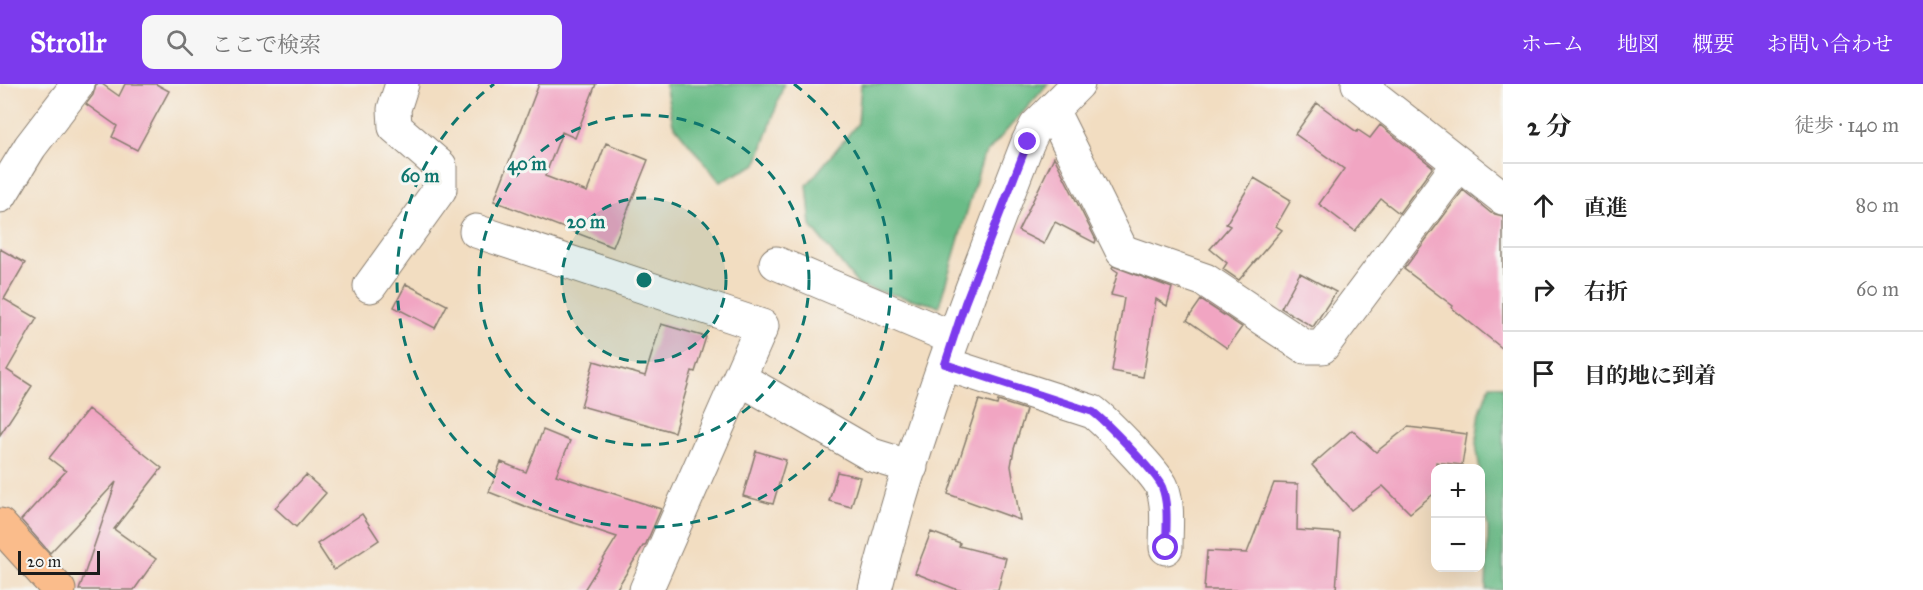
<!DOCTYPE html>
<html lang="ja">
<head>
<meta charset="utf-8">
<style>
	body { margin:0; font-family:"IM FELL Great Primer","Noto Serif JP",serif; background:#f6f6f6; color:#222 }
	.controls { position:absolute; right:18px; bottom:18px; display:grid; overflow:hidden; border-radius:12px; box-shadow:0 6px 24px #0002 }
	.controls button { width:54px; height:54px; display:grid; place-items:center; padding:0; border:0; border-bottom:2px solid #e0e0e0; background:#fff; color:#222; font:30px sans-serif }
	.scale { position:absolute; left:18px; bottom:15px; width:82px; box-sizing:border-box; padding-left:6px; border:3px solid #1c1c1c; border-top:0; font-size:16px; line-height:21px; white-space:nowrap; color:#1c1c1c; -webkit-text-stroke:4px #f6f6f2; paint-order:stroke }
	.stop { position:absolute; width:18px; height:18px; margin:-14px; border:4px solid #7c3aed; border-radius:50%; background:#fff }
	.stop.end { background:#7c3aed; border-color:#fff; box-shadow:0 2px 6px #0008 }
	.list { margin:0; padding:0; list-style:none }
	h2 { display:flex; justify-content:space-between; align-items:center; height:78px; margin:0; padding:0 24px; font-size:26px }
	h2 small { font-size:20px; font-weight:400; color:#767676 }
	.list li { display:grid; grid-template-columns:39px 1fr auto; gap:18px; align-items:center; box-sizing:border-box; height:84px; padding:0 24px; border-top:2px solid #e0e0e0 }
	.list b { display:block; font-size:22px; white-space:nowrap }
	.list em { font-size:20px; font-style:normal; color:#767676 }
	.icon { flex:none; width:33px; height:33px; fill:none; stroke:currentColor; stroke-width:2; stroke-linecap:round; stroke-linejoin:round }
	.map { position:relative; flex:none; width:1503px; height:506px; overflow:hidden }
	header { display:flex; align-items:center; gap:36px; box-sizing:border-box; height:84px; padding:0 30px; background:#7c3aed; color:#fff }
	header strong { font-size:28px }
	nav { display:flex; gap:33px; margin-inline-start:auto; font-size:21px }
	.search { width:420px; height:54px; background:#f6f6f6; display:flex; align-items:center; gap:15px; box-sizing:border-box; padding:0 21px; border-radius:12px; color:#767676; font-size:22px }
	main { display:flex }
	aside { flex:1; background:#fff }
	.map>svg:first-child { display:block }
</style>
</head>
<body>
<header>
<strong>Strollr</strong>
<div class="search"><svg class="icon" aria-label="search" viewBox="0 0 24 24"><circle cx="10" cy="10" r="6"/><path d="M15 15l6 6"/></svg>ここで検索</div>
<nav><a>ホーム</a><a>地図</a><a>概要</a><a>お問い合わせ</a></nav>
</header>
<main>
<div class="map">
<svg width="1503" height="506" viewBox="0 0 1503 506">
	<rect width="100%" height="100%" fill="#f6f6f2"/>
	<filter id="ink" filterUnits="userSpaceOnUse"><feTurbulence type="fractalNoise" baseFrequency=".0167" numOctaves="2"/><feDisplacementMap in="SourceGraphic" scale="12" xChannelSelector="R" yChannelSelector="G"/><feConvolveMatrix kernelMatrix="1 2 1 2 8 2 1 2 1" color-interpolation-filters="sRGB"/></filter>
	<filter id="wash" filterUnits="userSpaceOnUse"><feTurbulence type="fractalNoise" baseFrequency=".008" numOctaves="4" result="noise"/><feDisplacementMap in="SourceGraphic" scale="24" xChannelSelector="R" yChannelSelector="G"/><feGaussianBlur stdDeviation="1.35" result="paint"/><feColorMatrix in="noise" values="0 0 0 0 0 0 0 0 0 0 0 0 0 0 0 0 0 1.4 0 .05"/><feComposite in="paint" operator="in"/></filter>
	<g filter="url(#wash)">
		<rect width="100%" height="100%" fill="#f2ddc1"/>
		<!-- forest -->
		<path fill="#6abc87" stroke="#436c52" stroke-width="1.5" d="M665,0H784L757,80L720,98L673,40Z
			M861,0H1048L983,73L939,222L859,202L811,142L807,101L858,39Z
			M1490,301L1503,302V506H1486L1488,445L1476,359L1480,328Z"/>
		<g id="blocks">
			<!-- building -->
			<path fill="#f1a5c2" d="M96,0H102L119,12L125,0H156L169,7L137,66L112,53L117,42L86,20L93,11Z
				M539,0H596L575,54L562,48L545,92L587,108L606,59L648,76L613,163L494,117Z
				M1317,19L1357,48L1358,46L1370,54L1380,41L1433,83L1399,129L1381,115L1355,147L1319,120L1344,85L1295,50Z
				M1054,73L1096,156L1095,159L1055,138L1044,160L1018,147Z
				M1254,94L1291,116L1276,142L1282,146L1239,196L1223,185L1227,179L1210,165L1230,142L1226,140Z
				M1463,106L1491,129L1503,132V265L1452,224L1453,222L1404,185Z
				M0,165L25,179L4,215L37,234L7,286L32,302L0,351Z
				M1113,182L1172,204L1167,222L1156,215L1143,293L1112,287L1124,214L1111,211L1118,188L1112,184Z
				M1300,189L1336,208L1313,243L1281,224Z
				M406,200L447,221L435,244L394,223Z
				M1201,216L1242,243L1227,264L1187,236Z
				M661,240L706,253L695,288L692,287L674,348L581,322L594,277L645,292Z
				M979,316L997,321L998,317L1026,326L1014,365L1011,382L1020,436L948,410Z
				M88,325L162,384L114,445L156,475L134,506H79L116,398L50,469L21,436L66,387L49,374Z
				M1408,343L1467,350L1462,381L1436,378V408L1410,429L1383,402L1351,426L1312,381L1352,346L1376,368Z
				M543,346L570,357L556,391L661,425L645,462H643L616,506H584L617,453L532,425L489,408L501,378L526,388Z
				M756,367L786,376L773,420L743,412Z
				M837,388L860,393L851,423L829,417Z
				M306,391L326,409L296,443L275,424Z
				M1274,399L1298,400L1297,446L1340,449L1336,506H1204L1207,467L1247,469Z
				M362,430L379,456L334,486L317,460Z
				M931,448L960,459L959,462L1006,474L998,506H958L915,489Z"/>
		</g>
	</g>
	<g filter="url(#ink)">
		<use href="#blocks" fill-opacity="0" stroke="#877c6e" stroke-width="1.5"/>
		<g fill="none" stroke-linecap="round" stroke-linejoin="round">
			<defs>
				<path id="minor" d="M1358,0L1503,114
					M1052,26L1122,167L1205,196L1305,263H1322L1459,80
					M0,112L30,63L78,0
					M476,147L762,242L646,506
					M776,179L953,254
					M370,202L440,105V82L395,43L394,25L402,0
					M945,280L1093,328C1106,338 1157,390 1162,403C1169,421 1166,444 1166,464
					M739,294L872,371L911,383
					M875,506C913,353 971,205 1028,58L1036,42L1078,0"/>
				<path id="highway" d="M0,441L59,506"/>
			</defs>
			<!-- minor casing -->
			<use href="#minor" stroke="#877c6e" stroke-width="35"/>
			<!-- highway casing -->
			<use href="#highway" stroke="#877c6e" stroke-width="35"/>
			<!-- minor -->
			<use href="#minor" stroke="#fff" stroke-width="33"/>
			<!-- highway -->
			<use href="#highway" stroke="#fabc8b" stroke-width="33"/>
		</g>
	</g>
	<g fill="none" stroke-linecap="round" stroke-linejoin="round" filter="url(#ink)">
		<!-- route -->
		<path stroke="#7c3aed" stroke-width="8" d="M1028,58L965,219L945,280L1093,328C1106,338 1157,390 1162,403C1169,421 1166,444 1166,464"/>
	</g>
	<!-- distance rings -->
	<circle cx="644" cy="196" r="82" fill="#0f766e" fill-opacity=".12"/>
	<g fill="none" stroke="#0f766e" stroke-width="3" stroke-dasharray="10 8">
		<circle cx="644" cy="196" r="82"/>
		<circle cx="644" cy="196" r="165"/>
		<path d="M794 0A247 247 0 1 1 494 0"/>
	</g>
	<circle cx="644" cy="196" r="9" fill="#0f766e" stroke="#f6f6f2" stroke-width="3"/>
	<g font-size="18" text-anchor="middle" font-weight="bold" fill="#0f766e" stroke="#f6f6f2" stroke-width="6" stroke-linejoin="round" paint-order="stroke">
		<text x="527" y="86">40 m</text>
		<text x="420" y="98">60 m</text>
		<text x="586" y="144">20 m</text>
	</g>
</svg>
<div class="controls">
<button>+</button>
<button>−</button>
</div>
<div class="scale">20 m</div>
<div class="stop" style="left:1166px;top:464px"></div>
<div class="stop end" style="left:1028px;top:58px"></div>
</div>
<aside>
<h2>2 分<small>徒歩 · 140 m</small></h2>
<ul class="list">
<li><svg class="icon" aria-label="ahead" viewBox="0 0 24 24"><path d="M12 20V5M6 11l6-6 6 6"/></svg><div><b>直進</b></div><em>80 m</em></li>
<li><svg class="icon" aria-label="right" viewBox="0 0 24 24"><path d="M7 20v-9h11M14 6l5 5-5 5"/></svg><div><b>右折</b></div><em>60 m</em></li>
<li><svg class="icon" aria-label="arrive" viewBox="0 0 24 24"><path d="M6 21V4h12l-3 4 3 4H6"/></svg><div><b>目的地に到着</b></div></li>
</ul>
</aside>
</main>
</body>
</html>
